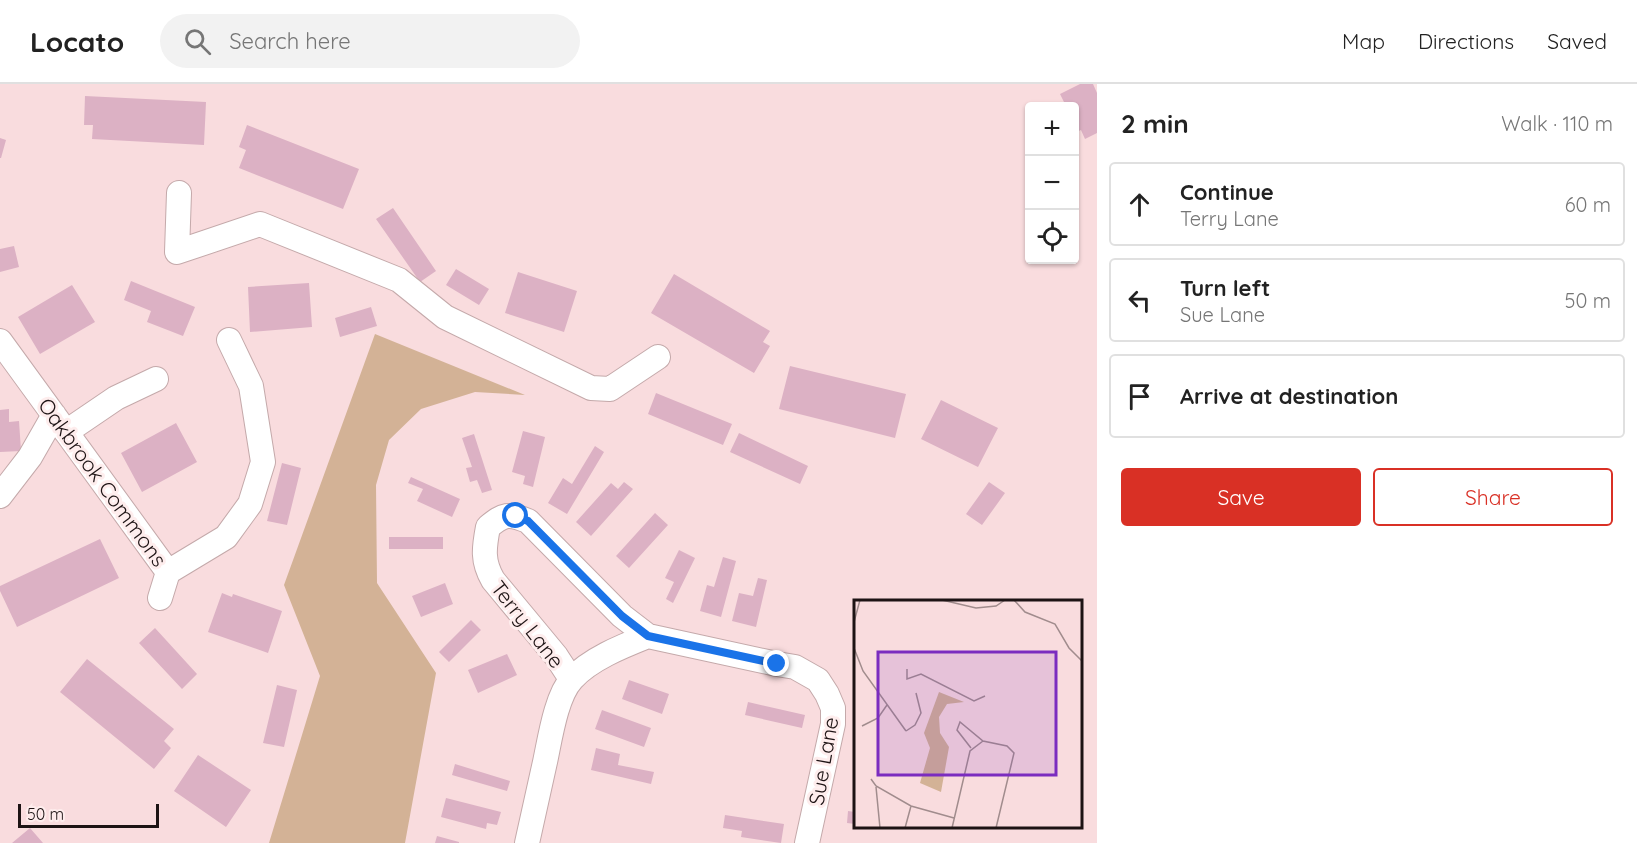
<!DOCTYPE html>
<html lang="en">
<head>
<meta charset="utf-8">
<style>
	body { margin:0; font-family:Quicksand,sans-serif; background:#f2f2f2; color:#222 }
	.controls { position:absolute; right:18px; top:18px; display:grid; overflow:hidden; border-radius:6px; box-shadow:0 2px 4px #0004 }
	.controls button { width:54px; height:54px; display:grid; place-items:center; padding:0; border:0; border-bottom:2px solid #e0e0e0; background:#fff; color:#222; font:30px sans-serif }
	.scale { position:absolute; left:18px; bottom:15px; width:141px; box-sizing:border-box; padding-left:6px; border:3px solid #1d1314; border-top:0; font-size:16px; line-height:21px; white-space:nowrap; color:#1d1314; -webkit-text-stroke:4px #feeded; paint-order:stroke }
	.stop { position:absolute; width:18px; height:18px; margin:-14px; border:4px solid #1a73e8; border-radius:50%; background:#fff }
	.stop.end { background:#1a73e8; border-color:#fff; box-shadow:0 2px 6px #0008 }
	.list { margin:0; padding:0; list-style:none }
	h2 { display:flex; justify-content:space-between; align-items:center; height:78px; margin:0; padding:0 24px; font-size:26px }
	h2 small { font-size:20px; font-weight:400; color:#767676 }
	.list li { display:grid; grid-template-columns:39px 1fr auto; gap:18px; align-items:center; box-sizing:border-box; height:84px; margin:0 12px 12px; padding:0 12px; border:2px solid #e0e0e0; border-radius:6px }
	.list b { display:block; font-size:22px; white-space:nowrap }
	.list p { margin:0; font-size:20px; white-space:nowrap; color:#767676 }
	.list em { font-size:20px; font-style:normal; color:#767676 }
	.actions { display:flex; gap:12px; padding:18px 24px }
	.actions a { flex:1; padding:14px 0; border:2px solid #d93025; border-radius:6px; text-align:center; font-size:21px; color:#d93025 }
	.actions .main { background:#d93025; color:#fff }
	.icon { flex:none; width:33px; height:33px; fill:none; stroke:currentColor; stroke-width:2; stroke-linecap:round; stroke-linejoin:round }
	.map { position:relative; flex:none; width:1097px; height:759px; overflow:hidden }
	header { display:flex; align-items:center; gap:36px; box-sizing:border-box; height:84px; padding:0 30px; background:#fff; border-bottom:2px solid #e0e0e0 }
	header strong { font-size:28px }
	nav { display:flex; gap:33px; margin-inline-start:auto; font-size:21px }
	.search { width:420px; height:54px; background:#f2f2f2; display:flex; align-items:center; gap:15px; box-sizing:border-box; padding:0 21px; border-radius:33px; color:#767676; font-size:22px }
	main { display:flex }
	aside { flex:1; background:#fff }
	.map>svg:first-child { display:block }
</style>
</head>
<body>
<header>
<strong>Locato</strong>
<div class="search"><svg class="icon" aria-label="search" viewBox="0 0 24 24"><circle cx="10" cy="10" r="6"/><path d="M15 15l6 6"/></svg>Search here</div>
<nav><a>Map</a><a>Directions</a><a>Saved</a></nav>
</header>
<main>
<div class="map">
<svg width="1097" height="759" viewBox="0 0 1097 759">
	<rect width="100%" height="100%" fill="#f9dcde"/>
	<!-- green -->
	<path fill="#d3b296" d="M375,250L525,311L475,308L421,325L389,356L376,401L377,499L436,589L405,759H269L320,592L284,501Z"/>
	<!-- building -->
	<path fill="#dcb1c4" d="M1080,0H1093L1097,9V49L1085,55L1081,46L1074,49V22H1066L1060,10Z
		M85,12L206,18L204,61L92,55L93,41H84Z
		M247,41L359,85L343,125L239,84L246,66L239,63Z
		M0,54L6,56L1,74H0Z
		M393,124L436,187L420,198L376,135Z
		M14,162L19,183L0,188V165Z
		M456,185L489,205L479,221L446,201Z
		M518,188L577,207L564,248L505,229Z
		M674,190L770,247L763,258L770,262L754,289L651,229Z
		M131,197L195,223L183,252L147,238L151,227L124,216Z
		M309,199L312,243L250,248L248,203Z
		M72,201L95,238L40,270L18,233Z
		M371,223L377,242L340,253L335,234Z
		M790,282L906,310L895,354L779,325Z
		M656,309L732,340L723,361L648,330Z
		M941,316L998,344L978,383L921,355Z
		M9,325V338L19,337L21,367L0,368V326Z
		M176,339L197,378L142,408L121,369Z
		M523,347L545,353L533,403L523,400L525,392L512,388Z
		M739,349L808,382L800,400L730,368Z
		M474,350L492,406L482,409L477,396L470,398L466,384L472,383L462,354Z
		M595,362L604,368L567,430L548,419L563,394L572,400Z
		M282,379L301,384L287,441L267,437Z
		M411,393L460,415L452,433L417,417L423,405L408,399Z
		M624,398L633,405L591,452L576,438L611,399L618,405Z
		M989,398L1005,409L982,441L966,430Z
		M655,429L668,441L629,484L616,472Z
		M389,453H443V465H389Z
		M100,455L119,494L17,543L0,507V502Z
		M679,466L695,474L673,519L666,515L674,498L665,494Z
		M723,473L736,477L721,533L700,527L707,501L714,503Z
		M758,494L767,496L756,543L732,537L739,509L753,512Z
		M445,499L453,520L421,533L412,512Z
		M222,509L232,513L233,510L282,527L268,569L208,548Z
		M471,536L481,546L449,578L439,568Z
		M155,544L197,590L182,605L139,559Z
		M507,570L517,591L478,609L468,586Z
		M87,575L174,645L164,657L171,664L154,685L60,608Z
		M629,596L669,610L662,630L622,615Z
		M277,601L297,606L284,663L263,659Z
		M748,618L805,631L802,644L745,631Z
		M602,626L651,644L644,663L595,645Z
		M596,664L620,670L618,681L654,688L651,700L591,686Z
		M198,671L251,706L226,743L174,707Z
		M455,680L510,697L507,707L452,691Z
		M446,714L501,728L497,741L487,739L486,745L441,733Z
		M848,727L855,728V740L847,739Z
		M725,731L784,740L781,759L741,753L742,747L723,744Z
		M30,744L43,759H12Z
		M437,752L459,758V759H435Z"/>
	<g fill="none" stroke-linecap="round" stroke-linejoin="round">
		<defs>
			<path id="minor" d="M179,109L177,168L260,140L399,196L445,233L591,304L610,305L658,273
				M0,257L168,488
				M66,348L116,314L156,295
				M0,412L30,373L54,331
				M168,488L226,453L250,420L263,378L251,302L229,256
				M160,514L168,488
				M571,595L556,572L493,496C482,477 484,464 488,443C504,430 508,429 528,437L622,532L648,552L777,580L795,583L818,596L827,610L833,624V640L807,759
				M527,759C533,732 539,705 545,678C550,655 556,612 572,595C590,575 623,562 648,552"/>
		</defs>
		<!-- minor casing -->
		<use href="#minor" stroke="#c4a9aa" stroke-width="26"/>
		<!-- minor -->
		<use href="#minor" stroke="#fff" stroke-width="24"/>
	</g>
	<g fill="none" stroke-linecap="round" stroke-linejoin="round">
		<!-- route -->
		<path stroke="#1a73e8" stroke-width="8" d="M516,432L528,437L622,532L648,552L777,580"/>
	</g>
	<g text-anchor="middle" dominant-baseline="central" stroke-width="6" stroke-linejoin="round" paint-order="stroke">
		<!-- street labels -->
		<g font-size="21" fill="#1d1314" stroke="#feeded">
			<text transform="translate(103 398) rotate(54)">Oakbrook Commons</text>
			<text transform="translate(528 540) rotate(52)">Terry Lane</text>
			<text transform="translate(823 677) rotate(-80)">Sue Lane</text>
		</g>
	</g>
	<!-- overview -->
	<g transform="translate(854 516)">
		<rect width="228" height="228" fill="#f9dcde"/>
		<path d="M85,92L110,102L93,104L85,117L86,133L95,147L87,192L66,183L76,148L70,133Z" fill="#d3b296"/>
		<path fill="none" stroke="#a18c8d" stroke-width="1.5" d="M88,0L122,8L142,6L151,0M160,0L171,12L201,24L215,48L228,61M0,22L6,0M0,48L9,71L52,131M53,69V79L67,74L120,101L131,96M8,126L24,118L33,105M52,131L61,125L67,113L62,93M117,148L103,130L106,122L129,141L153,146L160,153L142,228M17,179L22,186L57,206L100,218M22,187L26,228M51,228L57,206M98,228L116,151L129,141"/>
		<path fill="#7b2cbf" fill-opacity="0.15" stroke="#7b2cbf" stroke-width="3" d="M24,52H202V175H24Z"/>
		<rect width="228" height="228" fill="none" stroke="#1d1314" stroke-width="3"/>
	</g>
</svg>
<div class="controls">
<button>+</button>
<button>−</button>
<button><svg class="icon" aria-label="locate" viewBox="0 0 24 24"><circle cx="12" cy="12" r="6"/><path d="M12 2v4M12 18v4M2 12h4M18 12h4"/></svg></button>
</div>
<div class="scale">50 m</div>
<div class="stop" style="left:516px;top:432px"></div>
<div class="stop end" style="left:777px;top:580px"></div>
</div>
<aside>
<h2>2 min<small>Walk · 110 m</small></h2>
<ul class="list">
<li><svg class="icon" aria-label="ahead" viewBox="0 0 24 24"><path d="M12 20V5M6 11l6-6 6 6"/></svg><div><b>Continue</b><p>Terry Lane</p></div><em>60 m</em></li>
<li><svg class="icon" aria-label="left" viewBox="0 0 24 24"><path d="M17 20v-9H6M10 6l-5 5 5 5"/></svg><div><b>Turn left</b><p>Sue Lane</p></div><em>50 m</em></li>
<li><svg class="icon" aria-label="arrive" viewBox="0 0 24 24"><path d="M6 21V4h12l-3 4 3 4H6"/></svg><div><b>Arrive at destination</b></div></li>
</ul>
<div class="actions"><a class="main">Save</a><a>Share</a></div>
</aside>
</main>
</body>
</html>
